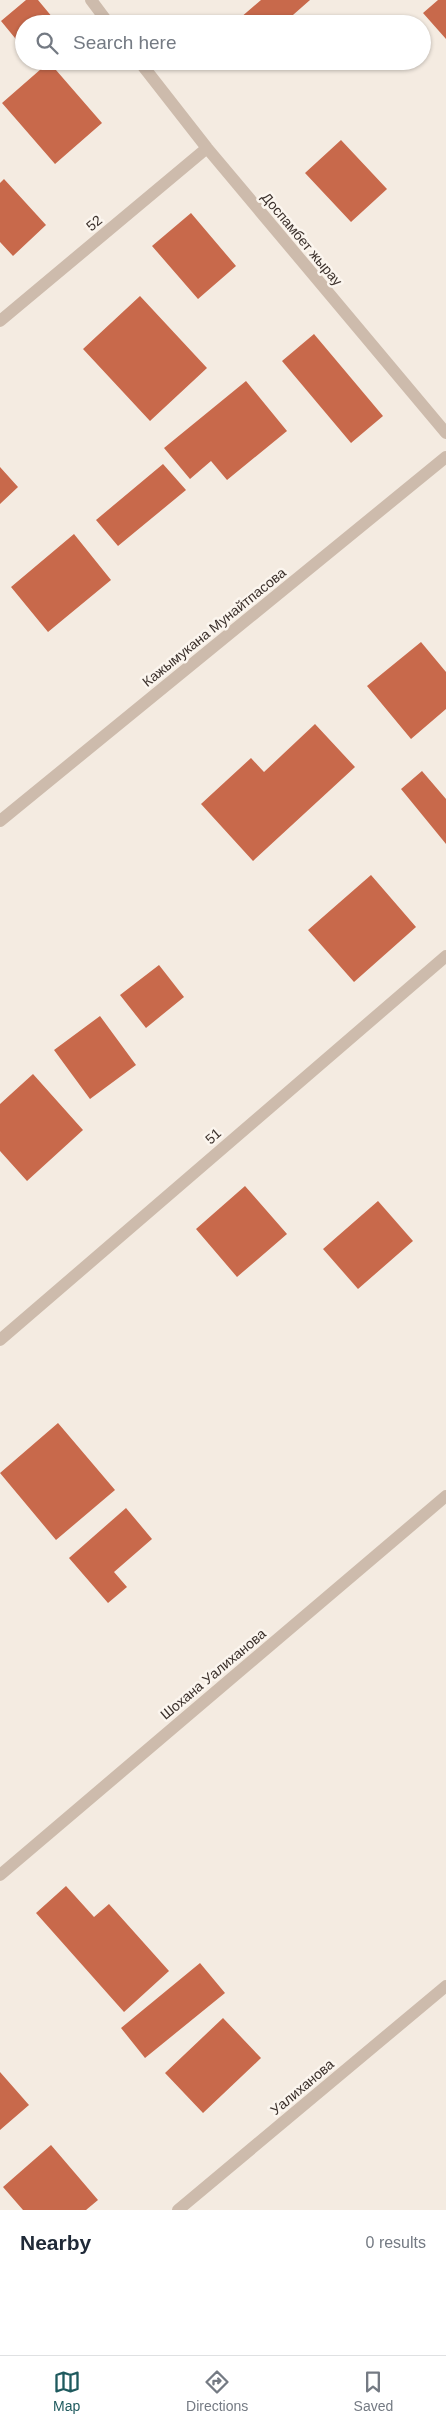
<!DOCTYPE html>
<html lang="en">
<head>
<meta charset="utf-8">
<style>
	body { margin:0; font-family:Helvetica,sans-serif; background:#f2f2f3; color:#1f2937 }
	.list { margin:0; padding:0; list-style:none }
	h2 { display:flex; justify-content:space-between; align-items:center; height:65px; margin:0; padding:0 20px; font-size:21px }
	h2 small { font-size:16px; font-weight:400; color:#747a83 }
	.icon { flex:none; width:28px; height:28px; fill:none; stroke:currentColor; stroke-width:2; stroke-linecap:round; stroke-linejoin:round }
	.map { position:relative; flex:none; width:446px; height:2210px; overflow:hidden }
	.search { position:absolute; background:#fff; box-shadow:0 1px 4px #0004; left:15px; right:15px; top:15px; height:55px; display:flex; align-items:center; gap:12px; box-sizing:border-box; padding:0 18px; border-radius:28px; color:#747a83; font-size:19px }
	.sheet { height:145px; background:#fff }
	nav { display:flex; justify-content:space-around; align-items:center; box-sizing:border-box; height:70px; border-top:1px solid #e0e1e3; background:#fff; font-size:14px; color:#747a83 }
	nav a { display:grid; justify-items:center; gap:2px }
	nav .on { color:#1f5a5e }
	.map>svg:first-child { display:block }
</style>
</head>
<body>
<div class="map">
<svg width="446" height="2210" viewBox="0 0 446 2210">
	<rect width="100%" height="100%" fill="#f4ebe1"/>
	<!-- building -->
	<path fill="#c8694b" d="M26,0H38L58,24H24V49L1,21Z
		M261,0H310L285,22L287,24H233Z
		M438,0H446V39L423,13Z
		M254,61H268L259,68Z
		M49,62L102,123L55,164L2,103Z
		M341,140L387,189L351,222L305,173Z
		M4,179L46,225L13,256L0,242V183Z
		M191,213L236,266L198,299L152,246Z
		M140,296L207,368L150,421L83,349Z
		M314,334L383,416L351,443L282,361Z
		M246,381L287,431L227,480L211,461L190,479L164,448Z
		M163,464L186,490L118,546L96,520Z
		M0,467L18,487L0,504Z
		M74,534L111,580L48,632L11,587Z
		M421,642L446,672V709L411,739L367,686Z
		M315,724L355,767L253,861L201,804L251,758L264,772Z
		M422,771L446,799V844L401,789Z
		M371,875L416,927L354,982L308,930Z
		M159,965L184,997L146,1028L120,995Z
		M100,1016L136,1065L90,1099L54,1050Z
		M33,1074L83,1130L27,1181L0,1151V1104Z
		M245,1186L287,1234L237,1277L196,1229Z
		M378,1201L413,1241L358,1289L323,1249Z
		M58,1423L115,1490L56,1540L0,1473Z
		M126,1508L152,1539L114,1572L127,1587L108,1603L69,1558Z
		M66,1886L94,1917L109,1904L169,1971L124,2012L36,1913Z
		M200,1963L225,1993L145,2058L121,2028Z
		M223,2018L261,2058L203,2113L165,2073Z
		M0,2072L29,2105L0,2130Z
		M51,2145L98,2200L86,2210H23L3,2187Z"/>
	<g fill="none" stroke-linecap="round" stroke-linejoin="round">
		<!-- street -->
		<path stroke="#cdbbac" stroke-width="12" d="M91,0L109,24
			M139,61L207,148L446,433
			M0,321L207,148
			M0,821L446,457
			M0,1340L446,956
			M0,1875L446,1496
			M178,2210L446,1986"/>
	</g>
	<g text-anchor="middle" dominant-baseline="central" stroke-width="5" stroke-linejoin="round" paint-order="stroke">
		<!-- street labels -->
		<g font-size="14" fill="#3b302b" stroke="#fbf5ee">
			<text transform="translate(94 223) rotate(-40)">52</text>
			<text transform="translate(302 239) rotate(50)">Доспамбет жырау</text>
			<text transform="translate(214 627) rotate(-39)">Кажымукана Мунайтпасова</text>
			<text transform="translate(213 1136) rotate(-41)">51</text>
			<text transform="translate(213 1674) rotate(-40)">Шохана Уалиханова</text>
			<text transform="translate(302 2087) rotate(-40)">Уалиханова</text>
		</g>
	</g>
</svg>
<div class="search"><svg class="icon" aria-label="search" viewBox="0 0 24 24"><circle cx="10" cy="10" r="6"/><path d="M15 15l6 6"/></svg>Search here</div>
</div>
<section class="sheet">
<h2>Nearby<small>0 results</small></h2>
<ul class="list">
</ul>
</section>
<nav>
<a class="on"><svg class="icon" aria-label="map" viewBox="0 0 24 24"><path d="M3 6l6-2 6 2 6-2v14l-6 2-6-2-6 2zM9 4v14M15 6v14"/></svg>Map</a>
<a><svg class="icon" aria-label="directions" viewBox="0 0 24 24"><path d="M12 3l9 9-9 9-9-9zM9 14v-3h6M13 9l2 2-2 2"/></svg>Directions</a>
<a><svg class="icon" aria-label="saved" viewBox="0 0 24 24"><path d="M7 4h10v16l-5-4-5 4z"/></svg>Saved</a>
</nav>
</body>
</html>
